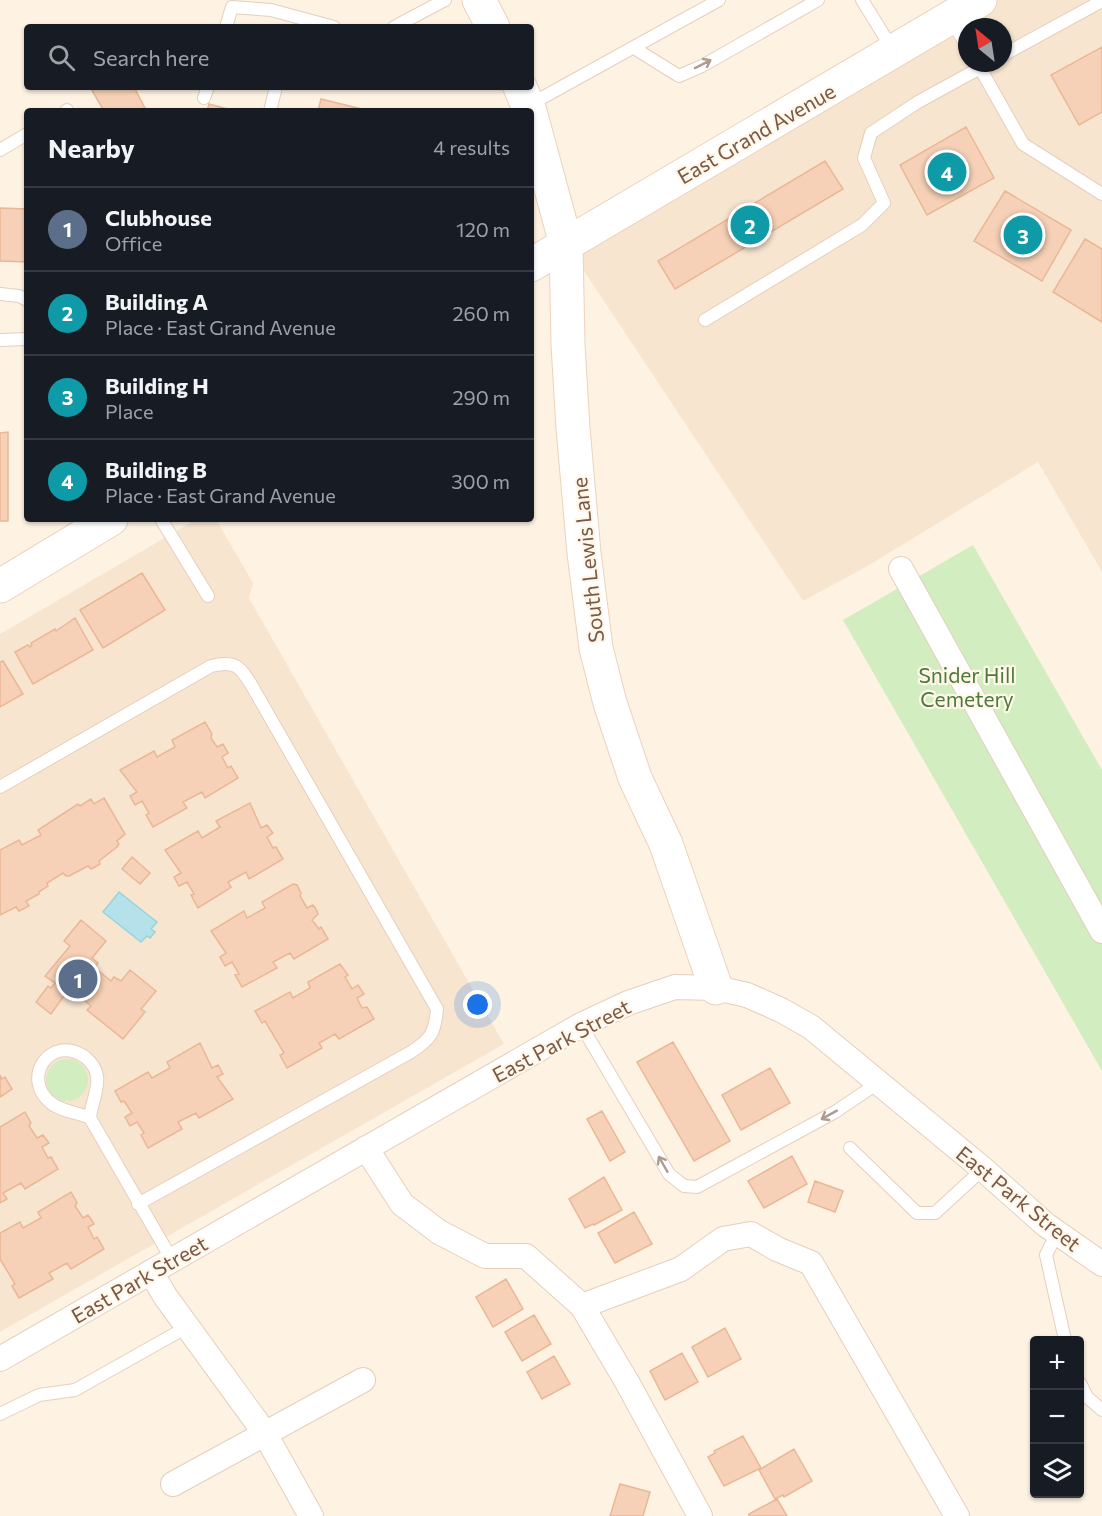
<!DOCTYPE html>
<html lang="en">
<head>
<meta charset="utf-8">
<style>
	body { margin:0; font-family:Commissioner,sans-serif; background:#242831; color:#f1f3f6 }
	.controls { position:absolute; right:18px; bottom:18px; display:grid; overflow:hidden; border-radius:6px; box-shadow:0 2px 4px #0004 }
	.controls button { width:54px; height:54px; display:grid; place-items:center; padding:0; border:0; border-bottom:2px solid #363941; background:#171b24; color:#f1f3f6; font:30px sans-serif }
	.compass { position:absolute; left:958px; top:18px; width:54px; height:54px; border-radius:50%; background:#171b24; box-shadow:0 2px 4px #0004; rotate:330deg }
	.you { position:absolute; left:478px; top:1005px; width:21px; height:21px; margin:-15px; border:4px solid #fff; border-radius:50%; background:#1a73e8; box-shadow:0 0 0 9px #1a73e833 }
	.badge { display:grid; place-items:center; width:39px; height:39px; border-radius:50%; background:#f4663c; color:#fff; font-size:20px; font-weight:700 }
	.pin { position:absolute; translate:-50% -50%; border:3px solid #fff; box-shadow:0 2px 6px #0006 }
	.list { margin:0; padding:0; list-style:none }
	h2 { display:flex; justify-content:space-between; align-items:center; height:78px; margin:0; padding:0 24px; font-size:26px }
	h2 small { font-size:20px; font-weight:400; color:#9ea1a6 }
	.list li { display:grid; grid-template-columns:39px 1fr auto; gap:18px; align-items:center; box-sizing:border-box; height:84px; padding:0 24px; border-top:2px solid #363941 }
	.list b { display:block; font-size:22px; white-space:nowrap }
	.list p { margin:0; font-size:20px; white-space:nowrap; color:#9ea1a6 }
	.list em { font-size:20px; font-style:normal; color:#9ea1a6 }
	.icon { flex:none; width:33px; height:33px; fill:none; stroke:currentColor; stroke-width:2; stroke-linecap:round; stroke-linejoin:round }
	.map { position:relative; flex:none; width:1102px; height:1516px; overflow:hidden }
	.search { position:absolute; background:#171b24; box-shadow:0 2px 4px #0004; left:24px; top:24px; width:510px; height:66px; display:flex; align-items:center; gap:15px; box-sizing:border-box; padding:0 21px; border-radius:6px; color:#9ea1a6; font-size:22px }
	.panel { position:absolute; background:#171b24; box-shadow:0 2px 4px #0004; left:24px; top:108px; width:510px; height:414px; border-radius:6px }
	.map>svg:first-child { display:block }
</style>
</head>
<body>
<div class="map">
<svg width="1102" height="1516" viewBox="0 0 1102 1516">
	<rect width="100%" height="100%" fill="#fef3e2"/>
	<!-- residential -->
	<path fill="#f7e5d0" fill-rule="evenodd" d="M986,0H1102V572L1038,462L866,567L803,601L566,244ZM967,27H1003V63H967Z
		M197,519H216L253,583L249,598L504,1044L0,1332V634Z"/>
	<!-- green -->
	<path fill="#d2edbf" d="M973,545L1102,770V1071L843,620Z
		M46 1080a21 21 0 1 1 42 0a21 21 0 1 1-42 0Z"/>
	<!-- water -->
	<path fill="#b5e2ea" stroke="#9ad2dc" stroke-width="1.5" d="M119,892L157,922L151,929L155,932L150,938L147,936L141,942L103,912Z"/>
	<!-- building -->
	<path fill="#f6d1b7" stroke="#eab796" stroke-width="1.5" d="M1102,47V112L1079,125L1051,75Z
		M90,87H134L146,110L104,111Z
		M321,99L370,111H318Z
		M209,104L235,111H207Z
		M966,127L994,178L927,215L900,165Z
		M825,161L843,189L675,289L658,261Z
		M1005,191L1071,230L1042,281L974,241Z
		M0,208L27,209V262L0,261Z
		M1085,239L1102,249V322L1053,292Z
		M8,432V521H0V433Z
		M142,573L165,610L103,648L80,610Z
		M75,618L93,650L33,684L15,652L28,645L30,647L32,645L31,643L55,629L56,631Z
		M3,661L23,694L0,707V662Z
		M205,722L212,734L211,738L217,747L223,744L228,753L222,757L228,768L231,766L238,778L205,798L202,792L183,802L187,808L153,827L146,815L149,813L142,801L135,805L130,796L137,792L120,770L154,751L157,757L175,747L172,740Z
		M104,798L125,834L117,841L119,844L117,847L99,861L100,864L95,867L91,869L88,866L69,876H66L63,873L47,883L48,886L39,892V894L26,901L29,906L19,911L16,907L0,915V850L19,840L22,845L41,835L38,830L78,804L80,806L91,799L94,804Z
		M250,803L261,828L267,825L273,833L267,837L273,848L276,847L283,859L249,879L246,872L228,882L231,887L227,890L198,908L191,895L194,894L187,882L179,886L174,877L181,873L165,850L198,831L202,838L220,827L216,821Z
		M132,857L150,873L140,884L122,869Z
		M293,884L297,885L301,893L300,896L307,908L313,905L316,909L318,914L312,920L319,929L321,927L328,939L294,959L290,953L273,962L277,968L242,987L235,975L239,974L232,962L225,966L220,957L226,953L211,931L244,911L247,918L265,908L262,902Z
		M81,920L106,941L92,958L98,963L95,968L111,981L114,977L121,981L130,970L156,991L141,1009L145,1012L123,1039L87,1010L91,1006L74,992L70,996L66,993L51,1014L36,1002L48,986L51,988L55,983L45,976L70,946L64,941Z
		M340,964L348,975L345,977L352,989L358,985L364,994L357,998L362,1008L367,1007L374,1019L339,1039L335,1034L319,1043L322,1048L287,1068L280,1055L284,1053L265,1021L262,1023L255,1011L290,992L293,998L310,988L308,982Z
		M673,1042L730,1141L694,1161L637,1062Z
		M200,1043L212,1068L218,1065L223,1074L217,1077L233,1099L199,1118L196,1113L178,1122L182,1129L148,1148L141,1135L144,1133L137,1122L130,1126L125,1117L132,1113L124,1101L121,1102L115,1091L148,1072L152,1078L170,1068L167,1062Z
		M770,1068L790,1103L741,1130L722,1095Z
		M0,1075L2,1079L5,1077L12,1089L0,1097Z
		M602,1111L625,1152L610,1161L587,1119Z
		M25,1112L31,1123L29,1126L37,1138L43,1135L49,1143L42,1147L48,1158L51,1157L58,1169L25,1189L21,1183L3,1193L7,1199L0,1203V1127Z
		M792,1156L807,1184L764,1208L748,1181Z
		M604,1177L622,1210L594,1225L593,1224L585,1228L569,1199Z
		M815,1181L843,1191L835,1212L808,1202Z
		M71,1192L77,1203L75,1206L83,1218L88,1215L91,1219L94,1224L88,1227L94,1239L97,1237L104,1249L71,1269L67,1263L49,1273L53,1279L19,1298L12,1286L15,1284L0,1259V1233L20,1222L23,1228L41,1218L38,1212Z
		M634,1212L652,1244L615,1263L598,1233Z
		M506,1279L523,1309L493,1327L476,1297Z
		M534,1315L551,1344L522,1361L505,1332Z
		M725,1328L741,1359L708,1377L692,1347Z
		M682,1353L698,1382L665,1400L650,1371Z
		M554,1356L570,1384L542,1399L527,1372Z
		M743,1436L761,1468L724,1486L708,1457L715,1453L714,1451Z
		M794,1449L812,1481L784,1497L783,1495L775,1499L759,1470Z
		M620,1484L650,1492L643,1516H610Z
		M777,1499L787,1516H749V1514Z"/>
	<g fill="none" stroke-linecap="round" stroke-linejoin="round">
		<defs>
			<path id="lane" d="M862,0L893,50
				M950,19L967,46
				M226,27L232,7L271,10L334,27
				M394,27L445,0
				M634,48L679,76L702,66L818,0
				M1003,55L1102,1
				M204,98L208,87
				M529,105L719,0
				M66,111L67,110
				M270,111L276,87
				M0,150L27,134
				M0,294L19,296L27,300
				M705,320L862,225L884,203L864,158L871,133L918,102L980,68L1023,144L1102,194
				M0,340L27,339
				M161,519L208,596
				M0,787L211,666C235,660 240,666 252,686L437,1009C435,1033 431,1039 411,1052L138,1204
				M581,1025L669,1174L684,1186L697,1187L835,1112L878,1083
				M90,1118C77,1112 62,1112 51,1103C20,1078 51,1033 85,1057C91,1062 96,1068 97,1076C99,1090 91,1104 90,1118L172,1260
				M850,1148L917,1213H935L983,1169
				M1057,1233L1046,1255L1065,1340
				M1080,1383L1087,1397L1102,1410
				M0,1414L39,1395L75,1390L187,1327"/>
			<path id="street" d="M901,569L1102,931
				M366,1148L402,1204L439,1232L485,1256H526L582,1306L627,1382L700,1516
				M151,1272L165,1296L264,1432L311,1516
				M582,1306L681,1269L723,1239L751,1234L777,1249L811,1263L957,1516
				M0,1359L581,1025L628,1003L675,987L716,988L747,995L781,1010L811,1027L983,1169L1046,1225L1102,1264
				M173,1484L363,1380"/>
			<path id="secondary" d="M479,0L493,27
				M520,87L530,111
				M531,115L566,244L568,345L573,428L584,553L596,648L610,703L635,778L666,844L716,988
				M531,265L980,0
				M0,586L111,519"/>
		</defs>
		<!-- lane casing -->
		<use href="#lane" stroke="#e4cfbd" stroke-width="14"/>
		<!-- street casing -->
		<use href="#street" stroke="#e4cfbd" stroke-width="26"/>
		<!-- secondary casing -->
		<use href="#secondary" stroke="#ebd2bc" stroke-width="35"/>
		<!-- lane -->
		<use href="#lane" stroke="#fff" stroke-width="12"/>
		<!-- street -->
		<use href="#street" stroke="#fff" stroke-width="24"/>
		<!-- secondary -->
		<use href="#secondary" stroke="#fff" stroke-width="33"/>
	</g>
	<!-- one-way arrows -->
	<defs><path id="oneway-shaft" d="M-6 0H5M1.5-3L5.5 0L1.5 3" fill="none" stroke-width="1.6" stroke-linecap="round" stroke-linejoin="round" transform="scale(1.5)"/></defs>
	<g stroke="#af9b90">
		<use href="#oneway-shaft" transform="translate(703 64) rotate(-27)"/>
		<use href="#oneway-shaft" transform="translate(829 1115) rotate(151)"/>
		<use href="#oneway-shaft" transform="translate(663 1164) rotate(-120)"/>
	</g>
	<g text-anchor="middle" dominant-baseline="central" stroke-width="4.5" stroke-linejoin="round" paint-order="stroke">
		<!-- street labels -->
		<g font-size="21" fill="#795846" stroke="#fff7ea">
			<text transform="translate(756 133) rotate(-30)">East Grand Avenue</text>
			<text transform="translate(587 560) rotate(-96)">South Lewis Lane</text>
			<text transform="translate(561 1040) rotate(-28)">East Park Street</text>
			<text transform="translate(1019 1198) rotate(39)">East Park Street</text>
			<text transform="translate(139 1279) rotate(-30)">East Park Street</text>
		</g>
		<!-- park labels -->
		<g font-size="21" fill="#4c7a3b" stroke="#fff7ea">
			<text x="967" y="674">Snider Hill<tspan x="967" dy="24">Cemetery</tspan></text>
		</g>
	</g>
</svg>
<div class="controls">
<button>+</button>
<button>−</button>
<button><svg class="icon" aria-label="layers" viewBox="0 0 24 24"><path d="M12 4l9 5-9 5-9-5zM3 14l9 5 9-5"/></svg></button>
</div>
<svg class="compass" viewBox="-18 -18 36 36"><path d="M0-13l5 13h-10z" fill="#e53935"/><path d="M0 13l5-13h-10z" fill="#9ea1a6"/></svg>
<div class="you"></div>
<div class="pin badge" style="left:78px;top:979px;background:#5c6f8a">1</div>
<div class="pin badge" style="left:750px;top:225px;background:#0f9aa8">2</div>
<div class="pin badge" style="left:1023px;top:235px;background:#0f9aa8">3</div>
<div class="pin badge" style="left:947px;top:172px;background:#0f9aa8">4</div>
<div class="search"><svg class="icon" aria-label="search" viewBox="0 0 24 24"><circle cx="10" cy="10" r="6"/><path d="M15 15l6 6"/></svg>Search here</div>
<section class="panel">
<h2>Nearby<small>4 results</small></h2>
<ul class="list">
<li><span class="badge" style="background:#5c6f8a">1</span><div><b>Clubhouse</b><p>Office</p></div><em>120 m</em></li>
<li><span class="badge" style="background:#0f9aa8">2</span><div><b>Building A</b><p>Place · East Grand Avenue</p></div><em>260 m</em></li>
<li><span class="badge" style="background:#0f9aa8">3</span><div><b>Building H</b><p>Place</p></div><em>290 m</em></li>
<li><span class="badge" style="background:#0f9aa8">4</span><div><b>Building B</b><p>Place · East Grand Avenue</p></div><em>300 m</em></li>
</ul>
</section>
</div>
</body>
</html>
